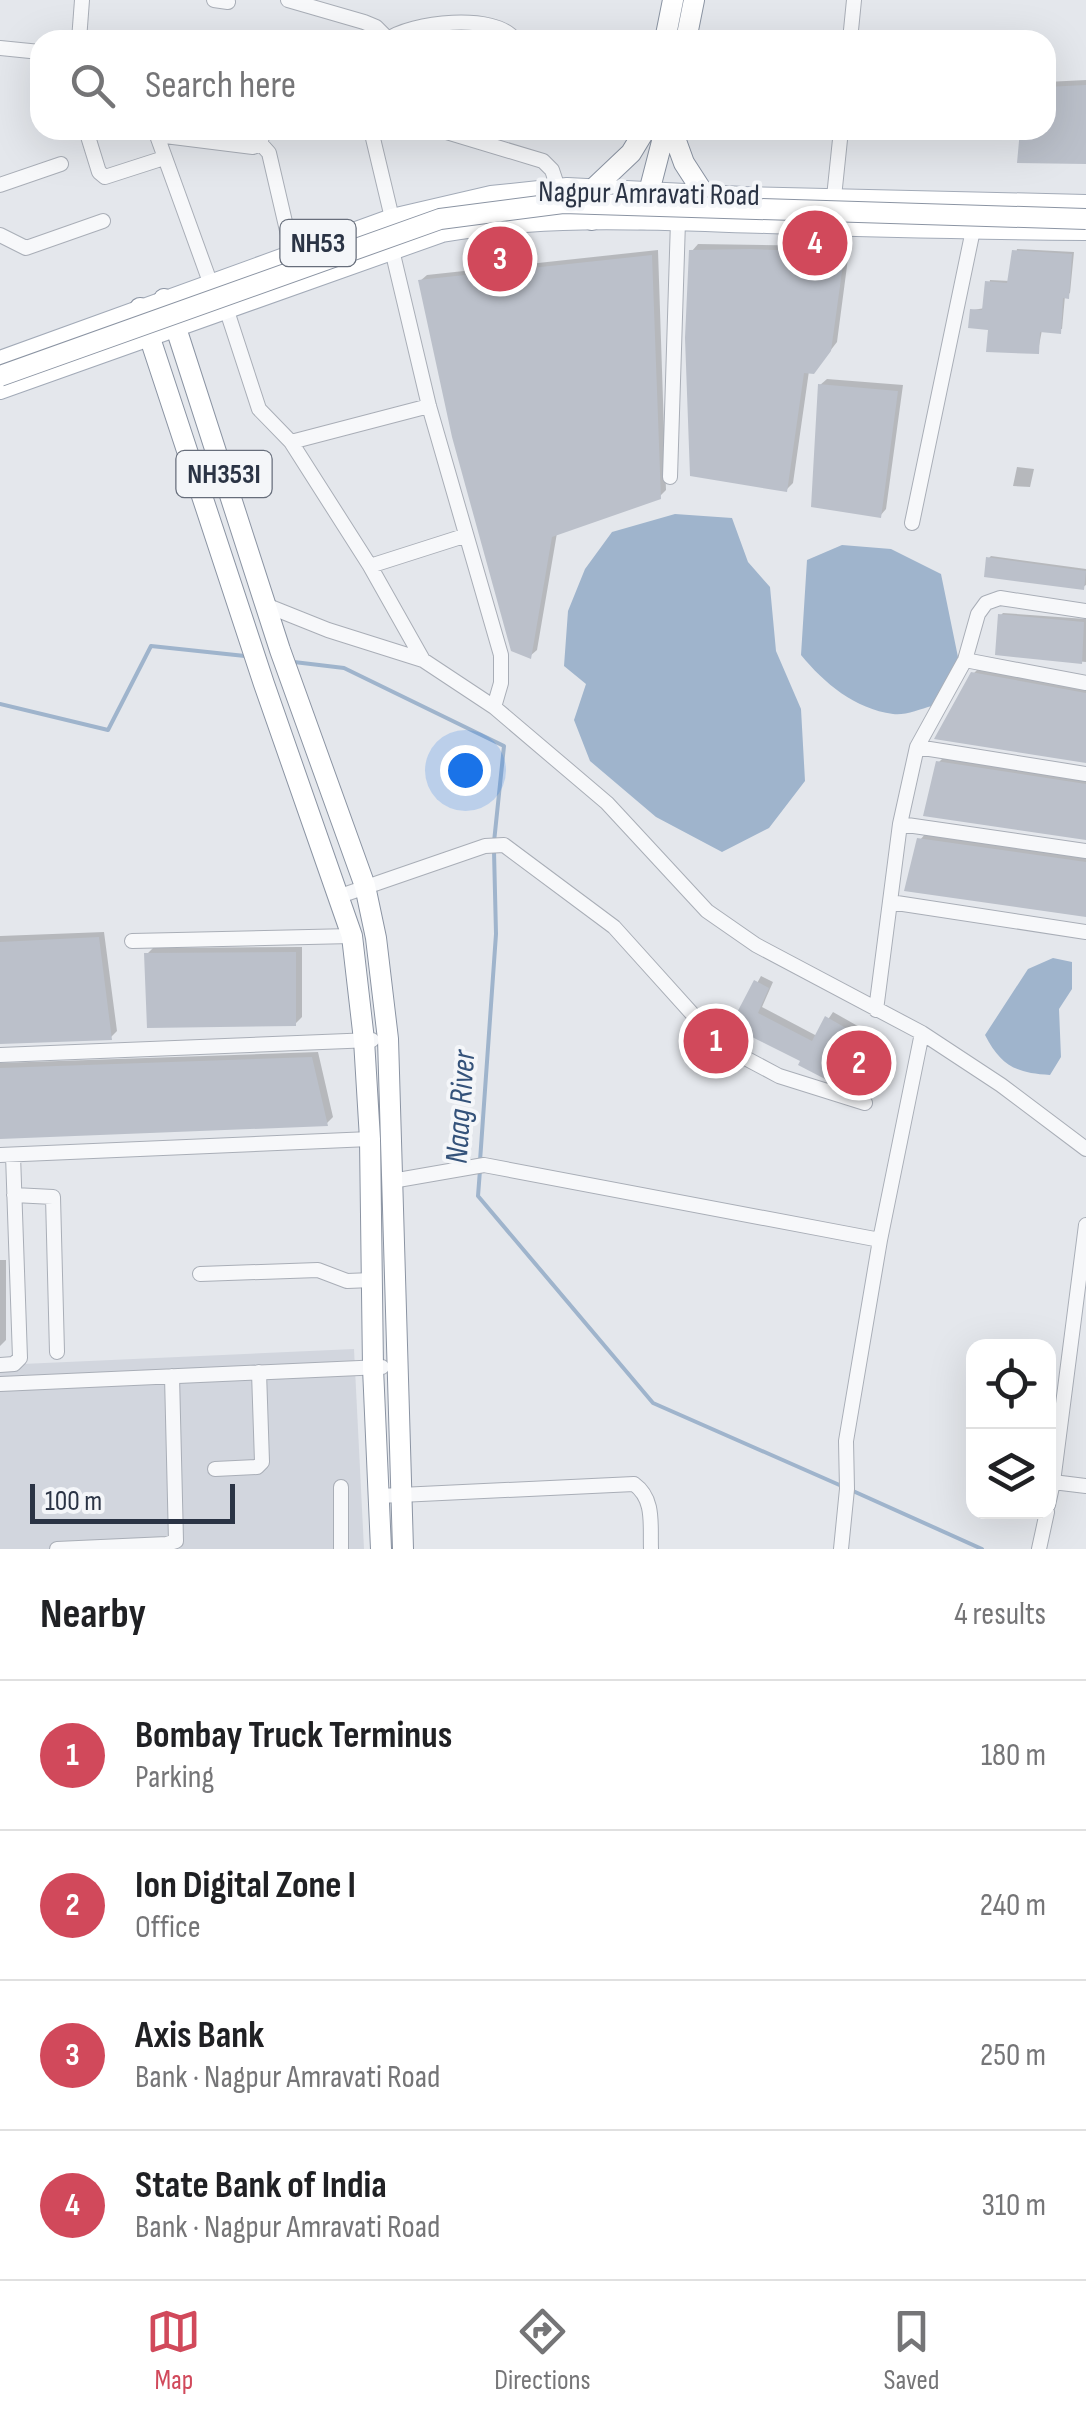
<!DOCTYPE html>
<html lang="en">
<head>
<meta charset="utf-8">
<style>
	body { margin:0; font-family:"Sofia Sans Condensed",sans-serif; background:#f6f6f6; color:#202124 }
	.controls { position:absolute; right:30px; bottom:30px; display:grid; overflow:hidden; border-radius:20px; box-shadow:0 10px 40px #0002 }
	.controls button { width:90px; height:90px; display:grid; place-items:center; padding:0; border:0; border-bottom:2px solid #e0e0e0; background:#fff; color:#202124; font:50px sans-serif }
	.scale { position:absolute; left:30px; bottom:25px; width:205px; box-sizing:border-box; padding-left:10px; border:5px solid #2b3445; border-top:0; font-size:28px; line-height:35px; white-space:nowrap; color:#2b3445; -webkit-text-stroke:8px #f4f6f9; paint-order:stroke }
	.you { position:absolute; left:465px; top:770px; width:35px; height:35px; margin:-25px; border:8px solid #fff; border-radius:50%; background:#1a73e8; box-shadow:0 0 0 15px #1a73e833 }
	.badge { display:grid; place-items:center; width:65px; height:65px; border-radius:50%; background:#d1495b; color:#fff; font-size:32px; font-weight:700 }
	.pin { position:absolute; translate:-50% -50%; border:5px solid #fff; box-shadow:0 2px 10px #0006 }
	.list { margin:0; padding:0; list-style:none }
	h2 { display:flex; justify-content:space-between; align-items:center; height:130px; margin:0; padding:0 40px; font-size:42px }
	h2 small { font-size:32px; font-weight:400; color:#757577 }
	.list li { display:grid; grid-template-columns:65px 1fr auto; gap:30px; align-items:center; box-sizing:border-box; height:150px; padding:0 40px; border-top:2px solid #e0e0e0 }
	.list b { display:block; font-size:38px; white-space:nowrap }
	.list p { margin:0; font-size:32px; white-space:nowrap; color:#757577 }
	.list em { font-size:32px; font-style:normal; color:#757577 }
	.icon { flex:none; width:55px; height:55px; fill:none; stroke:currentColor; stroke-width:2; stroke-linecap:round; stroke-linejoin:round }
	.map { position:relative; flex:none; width:1086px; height:1549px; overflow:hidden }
	.search { position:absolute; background:#fff; box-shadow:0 10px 40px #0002; left:30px; right:30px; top:30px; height:110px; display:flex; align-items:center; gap:25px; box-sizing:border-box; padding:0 35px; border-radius:30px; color:#757577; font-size:38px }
	.sheet { height:730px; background:#fff }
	nav { display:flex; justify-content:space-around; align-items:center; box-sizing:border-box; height:140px; border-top:2px solid #e0e0e0; background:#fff; font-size:28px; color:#757577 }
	nav a { display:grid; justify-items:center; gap:5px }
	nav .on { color:#d1495b }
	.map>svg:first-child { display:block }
</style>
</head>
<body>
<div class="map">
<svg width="1086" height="1549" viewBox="0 0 1086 1549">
	<rect width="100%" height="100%" fill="#e4e7ec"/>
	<!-- built -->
	<path fill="#d2d6de" d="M354,1349L364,1549H0V1365Z"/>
	<!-- water -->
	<path fill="#9fb4cc" d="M675,514L732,518L748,562L770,587L776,651L801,709L805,781L769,828L722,852L656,817L590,761L574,720L586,684L564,666L568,611L585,569L612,532Z
		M842,545L891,549L941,574L959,662L932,706C920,709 904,716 893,714C855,709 824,683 801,655L807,560Z
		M1053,958L1072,962V989L1059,1009L1061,1057L1050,1075C1016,1073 1001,1066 985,1035L1028,969Z"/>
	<!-- shadow -->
	<path fill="#0003" d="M1086,80V161L1023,130H1046V82Z
		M600,130H616L596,140Z
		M698,244L833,246L849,251L837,342L820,364L809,371L793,483L786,490L692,251Z
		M1017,249L1074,252L1070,293L1065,296L1062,329L1042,330L1038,351L991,327L973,310L985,308L990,280L1010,281Z
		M658,250L666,490L659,497L557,533L537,650L530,656L420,281L427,275Z
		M827,379L903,385L886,509L880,516L820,385Z
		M1017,467L1034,469L1030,487L1013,486Z
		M991,556L1086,569V585L1083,587L988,559Z
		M1003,613L1086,619V662L1064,660L1001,615Z
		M980,667L1086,687V761L973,674Z
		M945,756L1086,778V838L939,762Z
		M926,833L1086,855V915L920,840Z
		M104,932L117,1031L111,1037L0,1041V936Z
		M302,947V1017L295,1024L147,954L153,948Z
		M761,976L773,982L762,1007L817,1036L833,1012L886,1042L857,1087L734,1025Z
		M318,1052L333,1117L327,1123L0,1136V1063Z
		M0,1260H6V1340L0,1346Z"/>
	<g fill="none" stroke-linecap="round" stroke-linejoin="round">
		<!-- stream -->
		<path stroke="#9fb4cc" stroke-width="4" d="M294,662L344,668L504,746L494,842
			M0,704L108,730L151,646L245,656
			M480,1161L496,934L494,851
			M480,1170L478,1196L653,1403L844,1487
			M853,1491L982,1549"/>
	</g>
	<!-- building -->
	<path fill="#bbc0ca" d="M1086,85V164L1017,163L1020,130H1046V87Z
		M751,249L826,252L844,257L831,351L814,374L804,373L787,492L690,476L685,338L689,250Z
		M1012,250L1072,254L1069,299L1063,298L1061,334L1040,332L1039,354L986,352L988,330L968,328L970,309L982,310L985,281L1007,283Z
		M652,255L661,499L552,537L531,659L511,651L452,437L418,280Z
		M818,384L898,391L881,518L811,507Z
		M986,557L1086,571L1084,590L984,577Z
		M998,614L1084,622L1082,664L995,655Z
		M971,672L1086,693V763L934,739Z
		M936,761L1086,784V840L923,816Z
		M917,838L1086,862V917L904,891Z
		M99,937L112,1040L0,1044V942Z
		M296,952V1026L147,1028L144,953Z
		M754,980L769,988L758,1013L812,1041L825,1016L882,1049L857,1089L825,1079L798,1065L800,1061L730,1026Z
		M312,1057L328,1126L0,1139V1068Z"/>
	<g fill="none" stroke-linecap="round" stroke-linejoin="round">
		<defs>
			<path id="minor" d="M214,0L228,2
				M288,0L364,22L376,27L387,38
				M79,40L82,0
				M387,40C410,22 496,12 515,40
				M850,40L854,0
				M0,48L40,52
				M86,130L99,172L105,177L164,158
				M155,130L210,282
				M371,130L392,218
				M440,130L543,161L552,170L558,188
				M157,135L253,147L261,144L262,130
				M261,144L269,153L292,252
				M0,185L61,164
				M834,197L841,130
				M0,235L26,248L103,221
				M392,250L429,406L501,655V683L494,707
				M227,311L259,409L291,442L370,566L423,660
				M291,442L429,406
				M670,477L678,221
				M912,523L973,230
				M370,566L464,536
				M268,606L328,630L423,660L494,707L607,803L707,911L756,945L922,1033L1001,1085L1086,1149
				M965,660L1086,683
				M917,747L1086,774
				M900,824L1086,851
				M340,896L485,846L504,845L614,927L705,1028L734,1052L779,1076L865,1103
				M890,902L1086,932
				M132,941L352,936
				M876,1010L900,824L917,747L965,660L978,614L986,603L1000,598L1086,611
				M0,1055L372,1040
				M0,1155L370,1139
				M392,1181L484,1165L880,1240L922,1033
				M14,1195L53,1197L57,1352
				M1086,1225L1053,1482L1086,1486
				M200,1274L318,1270L347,1281L372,1280
				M0,1365L14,1364L20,1358L13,1155
				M0,1384L382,1367
				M215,1469L257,1467L262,1462L259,1372
				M379,1496L634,1484C655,1499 650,1525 651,1549
				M1048,1505L1053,1482
				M57,1549L167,1544L176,1541L172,1376
				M341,1549V1487
				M841,1549L847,1489L846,1441L880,1240
				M1039,1549L1047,1512"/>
			<path id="major" d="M0,360L392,218L491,195L567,187L744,196L1086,204
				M0,390L442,233C550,214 658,221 767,224C874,228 980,230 1086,231"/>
			<path id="highway" d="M665,40L673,0
				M686,40L694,0
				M672,130L684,163L704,194
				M642,219L665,130
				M592,220L593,189L631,153L645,130
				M164,299L176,328L280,650L365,886L376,938L388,1039L403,1549
				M140,308L264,684L352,936L364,1040L370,1139L373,1368L381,1549"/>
		</defs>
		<!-- minor casing -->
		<use href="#minor" stroke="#a9aeb7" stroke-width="16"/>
		<!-- major casing -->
		<use href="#major" stroke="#a3abb8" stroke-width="20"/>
		<!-- highway casing -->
		<use href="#highway" stroke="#8b94a3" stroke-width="22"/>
		<!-- minor -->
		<use href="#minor" stroke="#f7f8fa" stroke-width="14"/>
		<!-- major -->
		<use href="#major" stroke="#fff" stroke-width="18"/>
		<!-- highway -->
		<use href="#highway" stroke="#fff" stroke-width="20"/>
		<defs>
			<path id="highway-bridge" d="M0,376L440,219L563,203L1086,219"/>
		</defs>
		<!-- highway-bridge casing -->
		<use href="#highway-bridge" stroke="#8b94a3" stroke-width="22" stroke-linecap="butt"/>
		<!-- highway-bridge -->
		<use href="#highway-bridge" stroke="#fff" stroke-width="20"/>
	</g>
	<g text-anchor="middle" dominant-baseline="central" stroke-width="8" stroke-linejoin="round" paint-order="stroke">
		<!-- shield labels -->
		<g fill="#f4f6f9" stroke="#676e7b" stroke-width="2.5">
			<rect x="280.5" y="220" width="75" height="46" rx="8"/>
			<rect x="176.5" y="451" width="95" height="46" rx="8"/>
		</g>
		<g font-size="28" font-weight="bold" fill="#2b3445">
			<text x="318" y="243">NH53</text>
			<text x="224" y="474">NH353I</text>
		</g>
		<!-- street labels -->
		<g font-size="30" fill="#2b3445" stroke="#f4f6f9">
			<text transform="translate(649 194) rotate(1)">Nagpur Amravati Road</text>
		</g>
		<!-- water labels -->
		<g font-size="32" font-style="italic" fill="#34527a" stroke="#f4f6f9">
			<text transform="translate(461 1107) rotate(-86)">Naag River</text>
		</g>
	</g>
</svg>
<div class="controls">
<button><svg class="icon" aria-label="locate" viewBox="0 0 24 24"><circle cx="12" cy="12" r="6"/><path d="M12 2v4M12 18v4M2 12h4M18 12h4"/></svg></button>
<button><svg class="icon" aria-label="layers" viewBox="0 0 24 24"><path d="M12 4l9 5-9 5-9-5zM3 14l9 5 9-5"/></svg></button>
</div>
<div class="scale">100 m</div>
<div class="you"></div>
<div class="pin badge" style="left:716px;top:1041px">1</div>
<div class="pin badge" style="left:859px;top:1063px">2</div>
<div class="pin badge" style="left:500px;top:259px">3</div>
<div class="pin badge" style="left:815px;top:243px">4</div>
<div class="search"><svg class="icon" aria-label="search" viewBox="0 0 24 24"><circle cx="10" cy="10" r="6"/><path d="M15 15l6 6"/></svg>Search here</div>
</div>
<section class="sheet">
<h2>Nearby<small>4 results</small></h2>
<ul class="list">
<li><span class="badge">1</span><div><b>Bombay Truck Terminus</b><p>Parking</p></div><em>180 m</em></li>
<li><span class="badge">2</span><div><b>Ion Digital Zone I</b><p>Office</p></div><em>240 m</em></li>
<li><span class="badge">3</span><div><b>Axis Bank</b><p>Bank · Nagpur Amravati Road</p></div><em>250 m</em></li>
<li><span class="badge">4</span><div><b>State Bank of India</b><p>Bank · Nagpur Amravati Road</p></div><em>310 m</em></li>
</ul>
</section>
<nav>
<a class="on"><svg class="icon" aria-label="map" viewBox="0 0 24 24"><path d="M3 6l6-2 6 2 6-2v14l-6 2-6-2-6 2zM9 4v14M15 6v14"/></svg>Map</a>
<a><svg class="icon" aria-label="directions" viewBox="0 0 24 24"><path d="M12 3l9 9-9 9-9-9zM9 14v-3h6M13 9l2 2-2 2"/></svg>Directions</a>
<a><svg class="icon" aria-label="saved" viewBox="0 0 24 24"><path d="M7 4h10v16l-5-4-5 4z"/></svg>Saved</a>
</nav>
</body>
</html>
